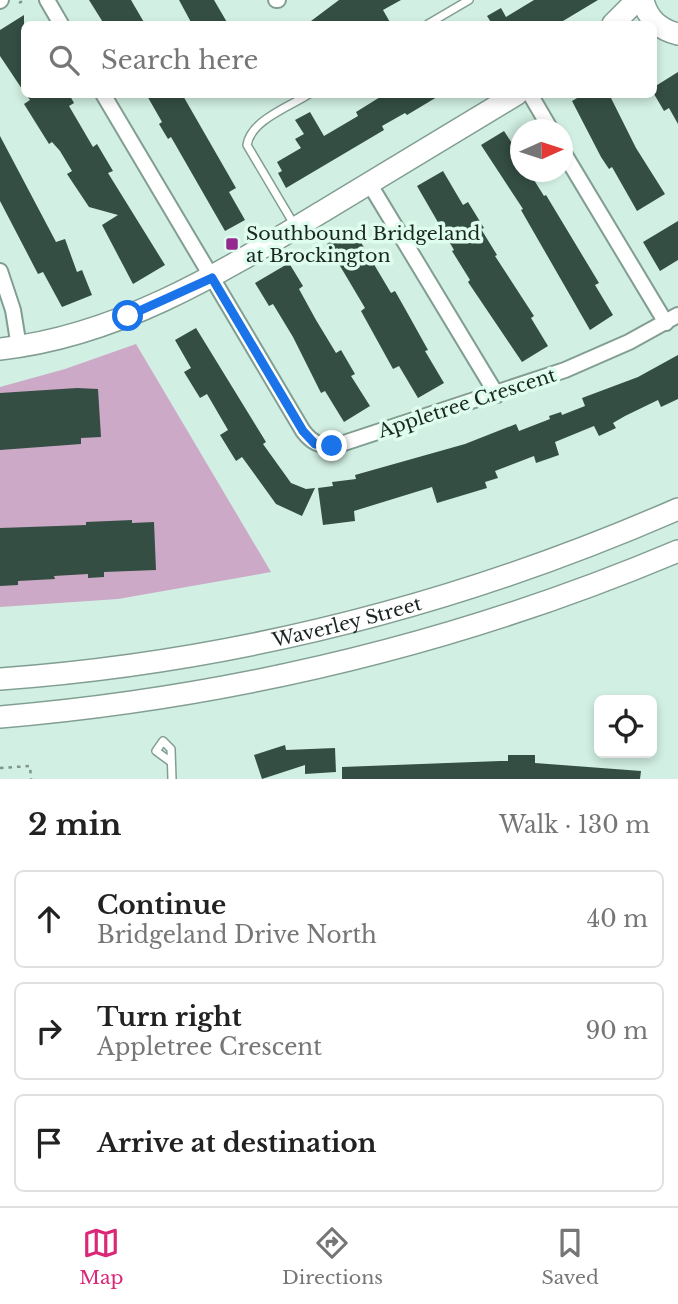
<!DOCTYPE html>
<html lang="en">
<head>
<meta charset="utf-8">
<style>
	body { margin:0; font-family:"Libre Baskerville",serif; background:#f2f2f2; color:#222 }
	.controls { position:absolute; right:21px; bottom:21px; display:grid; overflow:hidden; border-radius:10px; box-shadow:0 4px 10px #0003 }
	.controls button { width:63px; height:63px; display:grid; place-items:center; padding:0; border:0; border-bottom:2px solid #e0e0e0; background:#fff; color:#222; font:35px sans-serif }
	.compass { position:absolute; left:510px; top:119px; width:63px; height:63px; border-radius:50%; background:#fff; box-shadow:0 4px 10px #0003; rotate:87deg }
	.stop { position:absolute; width:21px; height:21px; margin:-16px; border:5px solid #1a73e8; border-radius:50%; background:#fff }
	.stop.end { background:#1a73e8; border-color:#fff; box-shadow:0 2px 7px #0008 }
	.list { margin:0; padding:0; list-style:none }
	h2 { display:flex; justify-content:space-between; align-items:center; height:91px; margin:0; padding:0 28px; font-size:30px }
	h2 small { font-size:23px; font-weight:400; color:#767676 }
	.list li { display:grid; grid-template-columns:46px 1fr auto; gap:21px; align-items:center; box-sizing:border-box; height:98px; margin:0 14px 14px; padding:0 14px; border:2px solid #e0e0e0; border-radius:10px }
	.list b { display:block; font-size:26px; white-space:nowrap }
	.list p { margin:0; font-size:23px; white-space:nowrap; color:#767676 }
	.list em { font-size:23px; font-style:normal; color:#767676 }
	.icon { flex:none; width:38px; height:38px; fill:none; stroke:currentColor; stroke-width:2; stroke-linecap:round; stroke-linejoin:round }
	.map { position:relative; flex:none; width:678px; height:779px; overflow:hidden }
	.search { position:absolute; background:#fff; box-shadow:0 4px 10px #0003; left:21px; right:21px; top:21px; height:77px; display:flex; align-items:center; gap:18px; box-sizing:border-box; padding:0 24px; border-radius:10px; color:#767676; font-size:26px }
	.sheet { height:427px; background:#fff }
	nav { display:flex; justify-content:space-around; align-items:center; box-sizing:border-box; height:98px; border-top:2px solid #e0e0e0; background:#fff; font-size:19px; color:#767676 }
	nav a { display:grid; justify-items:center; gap:4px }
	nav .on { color:#db2777 }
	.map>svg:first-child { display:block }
</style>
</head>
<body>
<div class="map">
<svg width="678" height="779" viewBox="0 0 678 779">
	<rect width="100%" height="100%" fill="#d1efe2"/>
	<!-- green -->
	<path fill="#cca9c7" d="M136,344L271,572L118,599L0,607V387L65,369Z"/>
	<!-- building -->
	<path fill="#344e43" d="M89,0H131L145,24H104Z
		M179,0H214L228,24H192Z
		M339,0H401L383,10L391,24H307Z
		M534,0H598L558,24H492L487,16L501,8L506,17Z
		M24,15V92L0,56V30Z
		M678,72V124L669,108L664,111L654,94V87Z
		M26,94H69L74,103L69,106L93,147L97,144L113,171L108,173L165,265L133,284L102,225L118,215L89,207L67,174L72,171L60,151L52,142L49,144L24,104L30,100Z
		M146,94H182L236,188L229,192L245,220L225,231L171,137L168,139L159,124L162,122Z
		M385,94H442L407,115L405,113L382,126L384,130L286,188L278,173L282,171L277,162L301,148L295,139L304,134L295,120L310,112L324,136L358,116L356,112Z
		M584,94H609L636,148L665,194L637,211L612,167L609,169L601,157L572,101Z
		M504,131L521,157V172H529L544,196L546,195L599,283L595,285L613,315L590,330L521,210L523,209L481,145Z
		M0,136L56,242L65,239L77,272L82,270L92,295L62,307L43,272L38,274L0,201Z
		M443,171L463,205L468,202L484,228L481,229L497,255L495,256L534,316L531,318L548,346L522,362L468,282L470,280L452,251L454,250L417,186Z
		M678,221V260L660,271L643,242Z
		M353,229L391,293L395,291L408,314L428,350L425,351L444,383L418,398L399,366L393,369L361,311L365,308L327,244Z
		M289,263L303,286L299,289L316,320L336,353L341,350L355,374L351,376L370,406L344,422L325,391L321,393L293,337L273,304L269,306L255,283Z
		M196,328L266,442L263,444L291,483L306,489L315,488L302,516L276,504L242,457L236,461L220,435L228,430L207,394L200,398L184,372L191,368L175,340Z
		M678,355V399L661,407L658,400L625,416L613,423L616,428L599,436L594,426L555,442L559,455L536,463L534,456L495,471L498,478L485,482L487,488L437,503L432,487L354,511L355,521L323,525L318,488L333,486L332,482L356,479L355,475L465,444L516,424L519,431L550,419L549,416L561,412L562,415L585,406L582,398L638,377Z
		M77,388L98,389L101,437L81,438V444L0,450V393Z
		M132,520V523L154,522L156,570L104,572V577L88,578V574L54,576L55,579L18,581V585L0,586V528L86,525V522Z
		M285,745L286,750L335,748L336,772L305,774V765L262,779L254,755Z
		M508,755H535V763L641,771L640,779H342V767L500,761H508Z"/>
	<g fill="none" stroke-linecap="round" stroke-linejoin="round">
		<defs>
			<path id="lane" d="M428,24L469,0
				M295,226L247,145C251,120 289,107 309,94
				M171,762L156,751L163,741L171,749L172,779"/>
			<path id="street" d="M47,0L61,24
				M276,0H278
				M0,1L1,0
				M103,94L303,431C315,447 325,447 344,443L565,370L629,342L678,315
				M530,94L551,130
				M562,150L666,323
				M369,183L497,395
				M0,271L13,310L19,347"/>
			<g id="secondary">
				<path d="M643,0C647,18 660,30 678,34"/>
				<path d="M613,24L637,0"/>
				<path d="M0,349C120,336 224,271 325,210C389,171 453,133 517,94"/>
				<path id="s1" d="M0,679C235,662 463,603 678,509"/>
				<path d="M0,717C235,697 460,643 678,551"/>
			</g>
		</defs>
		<!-- lane casing -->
		<use href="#lane" stroke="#829e92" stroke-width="10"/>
		<!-- street casing -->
		<use href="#street" stroke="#829e92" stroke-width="18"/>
		<!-- secondary casing -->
		<use href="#secondary" stroke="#829e92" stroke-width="24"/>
		<!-- path -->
		<path stroke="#7f958b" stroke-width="2.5" stroke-dasharray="3.5 5" stroke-linecap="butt" d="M19,3L24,0
			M0,768L30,766L31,779"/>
		<!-- lane -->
		<use href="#lane" stroke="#fff" stroke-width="7"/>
		<!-- street -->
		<use href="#street" stroke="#fff" stroke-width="14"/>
		<!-- secondary -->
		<use href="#secondary" stroke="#fff" stroke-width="21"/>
	</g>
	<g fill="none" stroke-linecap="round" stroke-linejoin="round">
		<!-- route -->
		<path stroke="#1a73e8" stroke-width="9" d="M128,316L212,278L303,431L315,444L332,446"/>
	</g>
	<!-- markers -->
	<rect fill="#942a8d" stroke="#defdef" stroke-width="2.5" x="225" y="237" width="14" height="14" rx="3.5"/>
	<g text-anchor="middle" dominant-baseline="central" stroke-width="7" stroke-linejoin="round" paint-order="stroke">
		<!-- poi labels -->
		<g font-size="19" fill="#1b2621" stroke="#defdef" text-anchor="start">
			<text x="246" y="233">Southbound Bridgeland<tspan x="246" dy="22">at Brockington</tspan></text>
		</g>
		<!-- street labels -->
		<g font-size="19" fill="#1b2621" stroke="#defdef">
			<text transform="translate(467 403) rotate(-18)">Appletree Crescent</text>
			<text stroke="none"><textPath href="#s1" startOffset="352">Waverley Street</textPath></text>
		</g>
	</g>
</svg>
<div class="controls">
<button><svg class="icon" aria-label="locate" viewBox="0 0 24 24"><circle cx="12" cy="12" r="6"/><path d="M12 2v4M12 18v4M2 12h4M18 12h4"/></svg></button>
</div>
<svg class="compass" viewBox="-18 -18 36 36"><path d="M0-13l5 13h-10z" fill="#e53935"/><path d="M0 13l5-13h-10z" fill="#767676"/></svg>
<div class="stop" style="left:128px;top:316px"></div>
<div class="stop end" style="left:332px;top:446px"></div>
<div class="search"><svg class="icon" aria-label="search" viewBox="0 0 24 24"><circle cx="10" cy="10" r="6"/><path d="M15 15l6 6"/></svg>Search here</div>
</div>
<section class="sheet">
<h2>2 min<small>Walk · 130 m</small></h2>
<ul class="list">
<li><svg class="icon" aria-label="ahead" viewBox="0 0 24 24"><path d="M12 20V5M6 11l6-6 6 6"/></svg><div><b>Continue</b><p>Bridgeland Drive North</p></div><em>40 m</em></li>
<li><svg class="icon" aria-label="right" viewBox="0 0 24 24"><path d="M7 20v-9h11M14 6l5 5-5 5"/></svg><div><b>Turn right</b><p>Appletree Crescent</p></div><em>90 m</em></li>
<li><svg class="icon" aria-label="arrive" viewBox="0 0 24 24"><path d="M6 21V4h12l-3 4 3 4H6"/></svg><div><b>Arrive at destination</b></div></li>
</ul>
</section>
<nav>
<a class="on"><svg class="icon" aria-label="map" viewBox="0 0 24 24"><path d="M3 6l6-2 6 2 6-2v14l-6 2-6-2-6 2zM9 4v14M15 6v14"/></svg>Map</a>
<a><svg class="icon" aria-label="directions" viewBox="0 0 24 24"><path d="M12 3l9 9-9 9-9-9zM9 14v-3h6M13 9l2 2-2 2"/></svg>Directions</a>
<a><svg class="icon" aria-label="saved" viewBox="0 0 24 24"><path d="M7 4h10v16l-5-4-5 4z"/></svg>Saved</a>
</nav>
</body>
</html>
